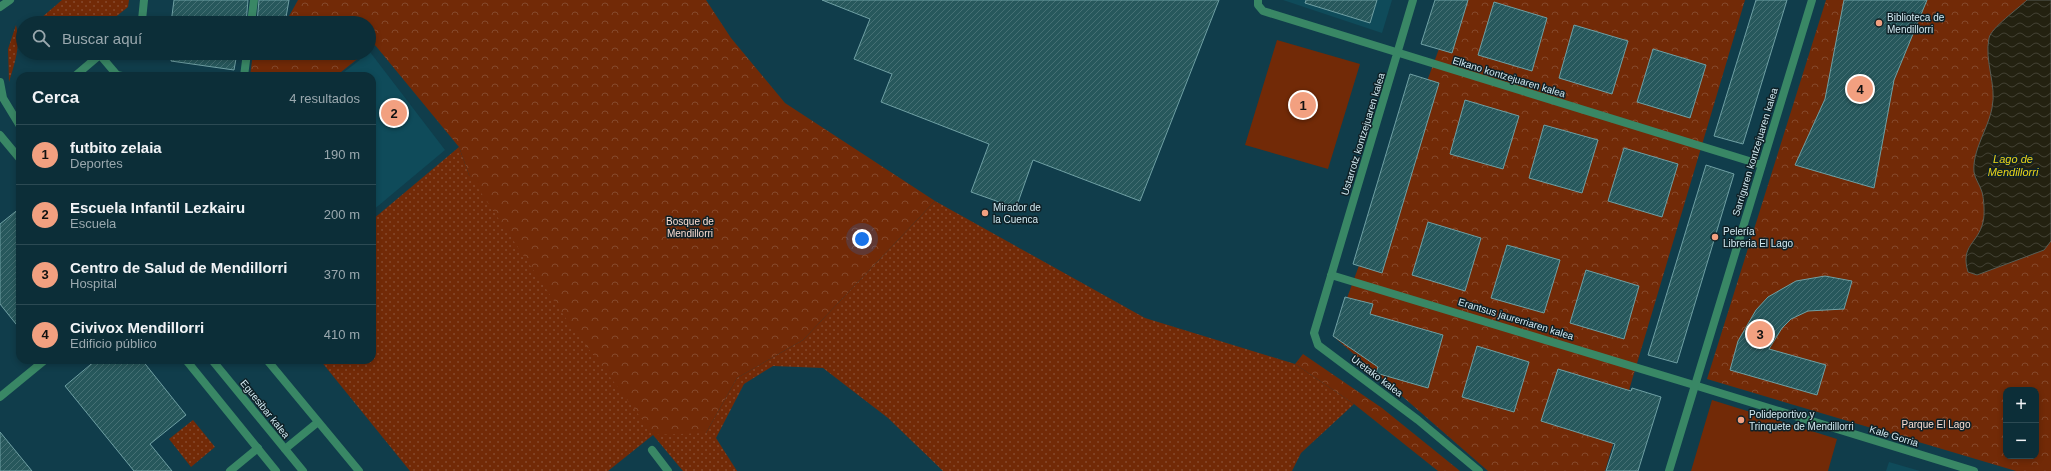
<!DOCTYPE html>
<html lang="es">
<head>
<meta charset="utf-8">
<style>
	body { margin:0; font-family:Helvetica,sans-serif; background:#1a3a43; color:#f1f3f6 }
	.controls { position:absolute; right:12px; bottom:12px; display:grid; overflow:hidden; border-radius:8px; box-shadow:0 2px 6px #0003 }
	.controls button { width:36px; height:36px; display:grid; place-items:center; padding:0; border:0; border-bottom:1px solid #2c4a53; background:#0c2e38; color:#f1f3f6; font:20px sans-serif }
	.you { position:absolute; left:862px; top:239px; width:14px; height:14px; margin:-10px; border:3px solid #fff; border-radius:50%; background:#1a73e8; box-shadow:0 0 0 6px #1a73e833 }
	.badge { display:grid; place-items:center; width:26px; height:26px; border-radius:50%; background:#f2a080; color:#111; font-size:13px; font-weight:700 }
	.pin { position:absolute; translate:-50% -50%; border:2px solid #fff; box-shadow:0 1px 4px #0006 }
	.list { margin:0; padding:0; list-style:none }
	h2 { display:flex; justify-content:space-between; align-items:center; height:52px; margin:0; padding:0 16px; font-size:17px }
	h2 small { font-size:13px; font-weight:400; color:#9aa8ae }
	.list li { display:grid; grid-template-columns:26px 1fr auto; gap:12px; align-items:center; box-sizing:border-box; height:60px; padding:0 16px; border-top:1px solid #2c4a53 }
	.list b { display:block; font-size:15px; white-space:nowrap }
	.list p { margin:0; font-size:13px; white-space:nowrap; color:#9aa8ae }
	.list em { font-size:13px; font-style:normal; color:#9aa8ae }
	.icon { flex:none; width:22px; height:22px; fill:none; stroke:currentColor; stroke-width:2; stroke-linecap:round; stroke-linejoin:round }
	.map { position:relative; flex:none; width:2051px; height:471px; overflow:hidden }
	.search { position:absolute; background:#0c2e38; box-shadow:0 2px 6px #0003; left:16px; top:16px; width:360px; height:44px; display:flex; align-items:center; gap:10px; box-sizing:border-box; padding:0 14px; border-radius:22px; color:#9aa8ae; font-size:15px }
	.panel { position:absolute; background:#0c2e38; box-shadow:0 2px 6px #0003; left:16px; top:72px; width:360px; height:292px; border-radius:12px }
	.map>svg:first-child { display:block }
</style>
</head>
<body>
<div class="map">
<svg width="2051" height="471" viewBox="0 0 2051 471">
	<defs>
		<pattern id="grass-dots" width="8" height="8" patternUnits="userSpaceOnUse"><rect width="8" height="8" fill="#722a07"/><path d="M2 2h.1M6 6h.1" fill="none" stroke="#85492c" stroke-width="1.8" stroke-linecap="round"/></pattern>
		<pattern id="forest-crowns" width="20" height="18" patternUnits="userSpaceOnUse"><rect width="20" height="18" fill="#722a07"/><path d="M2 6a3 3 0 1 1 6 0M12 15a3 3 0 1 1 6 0" fill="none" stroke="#85492c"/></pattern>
		<pattern id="water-waves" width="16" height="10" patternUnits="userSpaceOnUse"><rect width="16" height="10" fill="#232110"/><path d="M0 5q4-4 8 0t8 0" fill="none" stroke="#424133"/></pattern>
		<pattern id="building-hatch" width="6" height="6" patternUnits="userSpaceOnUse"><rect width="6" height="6" fill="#27585c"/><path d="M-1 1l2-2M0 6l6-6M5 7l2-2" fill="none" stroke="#457074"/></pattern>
	</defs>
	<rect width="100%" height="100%" fill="#103d4b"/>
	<!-- built -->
	<path fill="#0f4b5a" d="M1283,0H1392L1382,33Z
		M370,52L445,150L372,211V76H339Z
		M1889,462L1920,471H1886Z"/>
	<!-- grass -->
	<path fill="url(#grass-dots)" d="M62,0H129L128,7L108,23H45L41,18Z
		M16,25C21,46 15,62 9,82L8,49Z
		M459,147L469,175L706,433L737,378L803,340L935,201L1145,318L1295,364L1354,404L1301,453L1292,471H943L888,418L823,368L773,366L744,384L716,438L737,471H683L653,435L608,471H410L320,360H372V220Z
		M193,420L215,447L191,467L169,439Z"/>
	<!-- forest -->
	<path fill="url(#forest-crowns)" fill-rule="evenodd" d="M298,0H706L731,38L785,103L935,201L803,340L737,378L706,433L654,435L569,323L469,175L459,147L375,45L369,50V23H288V18Z
		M1457,0H1745L1605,471H1488L1333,336Z
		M1826,0H2051V471H2016L1707,379ZM2006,390H2036V456H2006Z
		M253,53H365L336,76H250Z
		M1303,354L1382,408L1460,471H1438L1354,404L1295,364Z"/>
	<!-- pitch -->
	<path fill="#722a07" d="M1277,40L1360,64L1328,169L1245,145Z
		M1712,400L1837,439L1828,471H1691Z"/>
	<!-- water -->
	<path fill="url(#water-waves)" stroke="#585d54" d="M2027,0H2051V241L2044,250L1977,275L1968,272C1960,245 1978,244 1983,222C1985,215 1984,199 1982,192C1980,185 1975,179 1974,172C1972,151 1988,129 1992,108C1997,85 1984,61 1989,38C1991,28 2019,8 2027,0Z"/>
	<!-- building -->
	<path fill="url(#building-hatch)" stroke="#6fa0a4" d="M174,0H248L246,23H171Z
		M259,0H289L285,23H257Z
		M822,0H1219L1140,201L1033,160L1016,208L971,192L989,144L881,102L892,74L854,59L870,19Z
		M1306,0H1377L1370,23L1305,3Z
		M1435,0H1468L1452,53L1421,44Z
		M1756,0H1787L1743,144L1714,136Z
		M1844,0H1927L1894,80L1874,188L1795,165L1825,99Z
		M1494,2L1547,18L1532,71L1478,55Z
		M1574,25L1628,41L1612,94L1559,78Z
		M1653,49L1706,65L1690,118L1637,102Z
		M172,53H237L234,70L171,61Z
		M1410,74L1439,83L1382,273L1353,264Z
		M1465,100L1519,116L1503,169L1450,154Z
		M1544,125L1598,140L1582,193L1529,178Z
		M1624,148L1678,164L1662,217L1608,201Z
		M1706,165L1734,174L1677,363L1648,355Z
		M20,208V329L0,304V224Z
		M1428,222L1481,238L1465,291L1412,275Z
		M1507,245L1560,260L1544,313L1491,298Z
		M1586,270L1639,286L1624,339L1570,323Z
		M1825,276L1852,281L1844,309L1808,311L1791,319L1782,328L1769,349L1826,365L1817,395L1730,370L1738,341L1756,310L1768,297L1796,281Z
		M1345,297L1373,304L1370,314L1443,335L1428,388L1376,373L1378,367L1333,336Z
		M1477,346L1529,362L1514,412L1462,397Z
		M96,360H142L186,415L150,444L172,471H134L65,386Z
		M1558,369L1631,391L1632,388L1661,397L1638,471H1606L1615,444L1541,421Z
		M0,432L32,471H0Z"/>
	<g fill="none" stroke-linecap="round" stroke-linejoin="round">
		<!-- service -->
		<path stroke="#398765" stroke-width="8" d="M267,360L359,471
			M285,449L318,422"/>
		<!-- pedestrian -->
		<path stroke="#398765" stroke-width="8" d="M1694,385L1974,471
			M652,450L668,471"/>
		<!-- minor -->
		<path stroke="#398765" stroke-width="8" d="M1258,0V5L1263,11L1762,165
			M1413,0L1314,333L1318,345L1418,420L1479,471
			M138,23L142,20L144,0
			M251,23L254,0
			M100,55L117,75L122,76
			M75,76L102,53
			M244,76L247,53
			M1331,275L1694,385
			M0,397L45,360
			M230,471L258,448
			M1669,471L1812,0"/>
		<!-- tertiary -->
		<path stroke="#398765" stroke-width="8" d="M0,7L10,0
			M0,82L3,98L20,126
			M0,135L20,159
			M186,360L276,471
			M212,360L303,471"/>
	</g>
	<!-- markers -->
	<g fill="#f2a080" stroke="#0f2127" stroke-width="1.5">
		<circle cx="1879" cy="23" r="4"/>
		<circle cx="985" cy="213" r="4"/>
		<circle cx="1715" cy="237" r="4"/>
		<circle cx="1741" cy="420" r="4"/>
	</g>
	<g text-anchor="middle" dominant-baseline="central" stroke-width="3" stroke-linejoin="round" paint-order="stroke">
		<!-- poi labels -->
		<g font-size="10" fill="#d2e9f1" stroke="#0f2127" text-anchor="start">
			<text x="1887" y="17">Biblioteca de<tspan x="1887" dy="12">Mendillorri</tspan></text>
			<text x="993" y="207">Mirador de<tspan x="993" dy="12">la Cuenca</tspan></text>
			<text x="1723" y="231">Pelería<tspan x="1723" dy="12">Libreria El Lago</tspan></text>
			<text x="1749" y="414">Polideportivo y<tspan x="1749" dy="12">Trinquete de Mendillorri</tspan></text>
		</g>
		<!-- street labels -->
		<g font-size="10" fill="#d2e9f1" stroke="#0f2127">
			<text transform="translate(1509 77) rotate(17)">Elkano kontzejuaren kalea</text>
			<text transform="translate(1363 134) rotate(-73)">Ustarrotz kontzejuaren kalea</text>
			<text transform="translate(1755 152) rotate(-73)">Sarriguren kontzejuaren kalea</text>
			<text transform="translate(1516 319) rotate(17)">Erantsus jaurerriaren kalea</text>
			<text transform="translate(1377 376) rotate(37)">Uretako kalea</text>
			<text transform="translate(265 409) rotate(51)">Eguesibar kalea</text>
			<text transform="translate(1894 436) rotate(17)">Kale Gorria</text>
		</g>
		<!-- park labels -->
		<g font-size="10" fill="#faddd2" stroke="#0f2127">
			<text x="690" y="221">Bosque de<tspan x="690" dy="12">Mendillorri</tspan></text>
			<text x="1936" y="424">Parque El Lago</text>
		</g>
		<!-- water labels -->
		<g font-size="11" font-style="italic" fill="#ebd619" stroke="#0f2127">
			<text x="2013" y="159">Lago de<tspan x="2013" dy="13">Mendillorri</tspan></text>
		</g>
	</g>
</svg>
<div class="controls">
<button>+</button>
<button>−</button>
</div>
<div class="you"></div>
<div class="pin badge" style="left:1303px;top:105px">1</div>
<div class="pin badge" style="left:394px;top:113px">2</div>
<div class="pin badge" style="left:1760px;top:334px">3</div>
<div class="pin badge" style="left:1860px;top:89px">4</div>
<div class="search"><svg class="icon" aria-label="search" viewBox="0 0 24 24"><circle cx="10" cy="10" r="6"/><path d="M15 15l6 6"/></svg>Buscar aquí</div>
<section class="panel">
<h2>Cerca<small>4 resultados</small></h2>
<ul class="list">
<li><span class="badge">1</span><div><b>futbito zelaia</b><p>Deportes</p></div><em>190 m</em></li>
<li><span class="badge">2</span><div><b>Escuela Infantil Lezkairu</b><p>Escuela</p></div><em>200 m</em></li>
<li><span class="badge">3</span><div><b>Centro de Salud de Mendillorri</b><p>Hospital</p></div><em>370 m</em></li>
<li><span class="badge">4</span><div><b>Civivox Mendillorri</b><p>Edificio público</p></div><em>410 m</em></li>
</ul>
</section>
</div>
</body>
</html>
